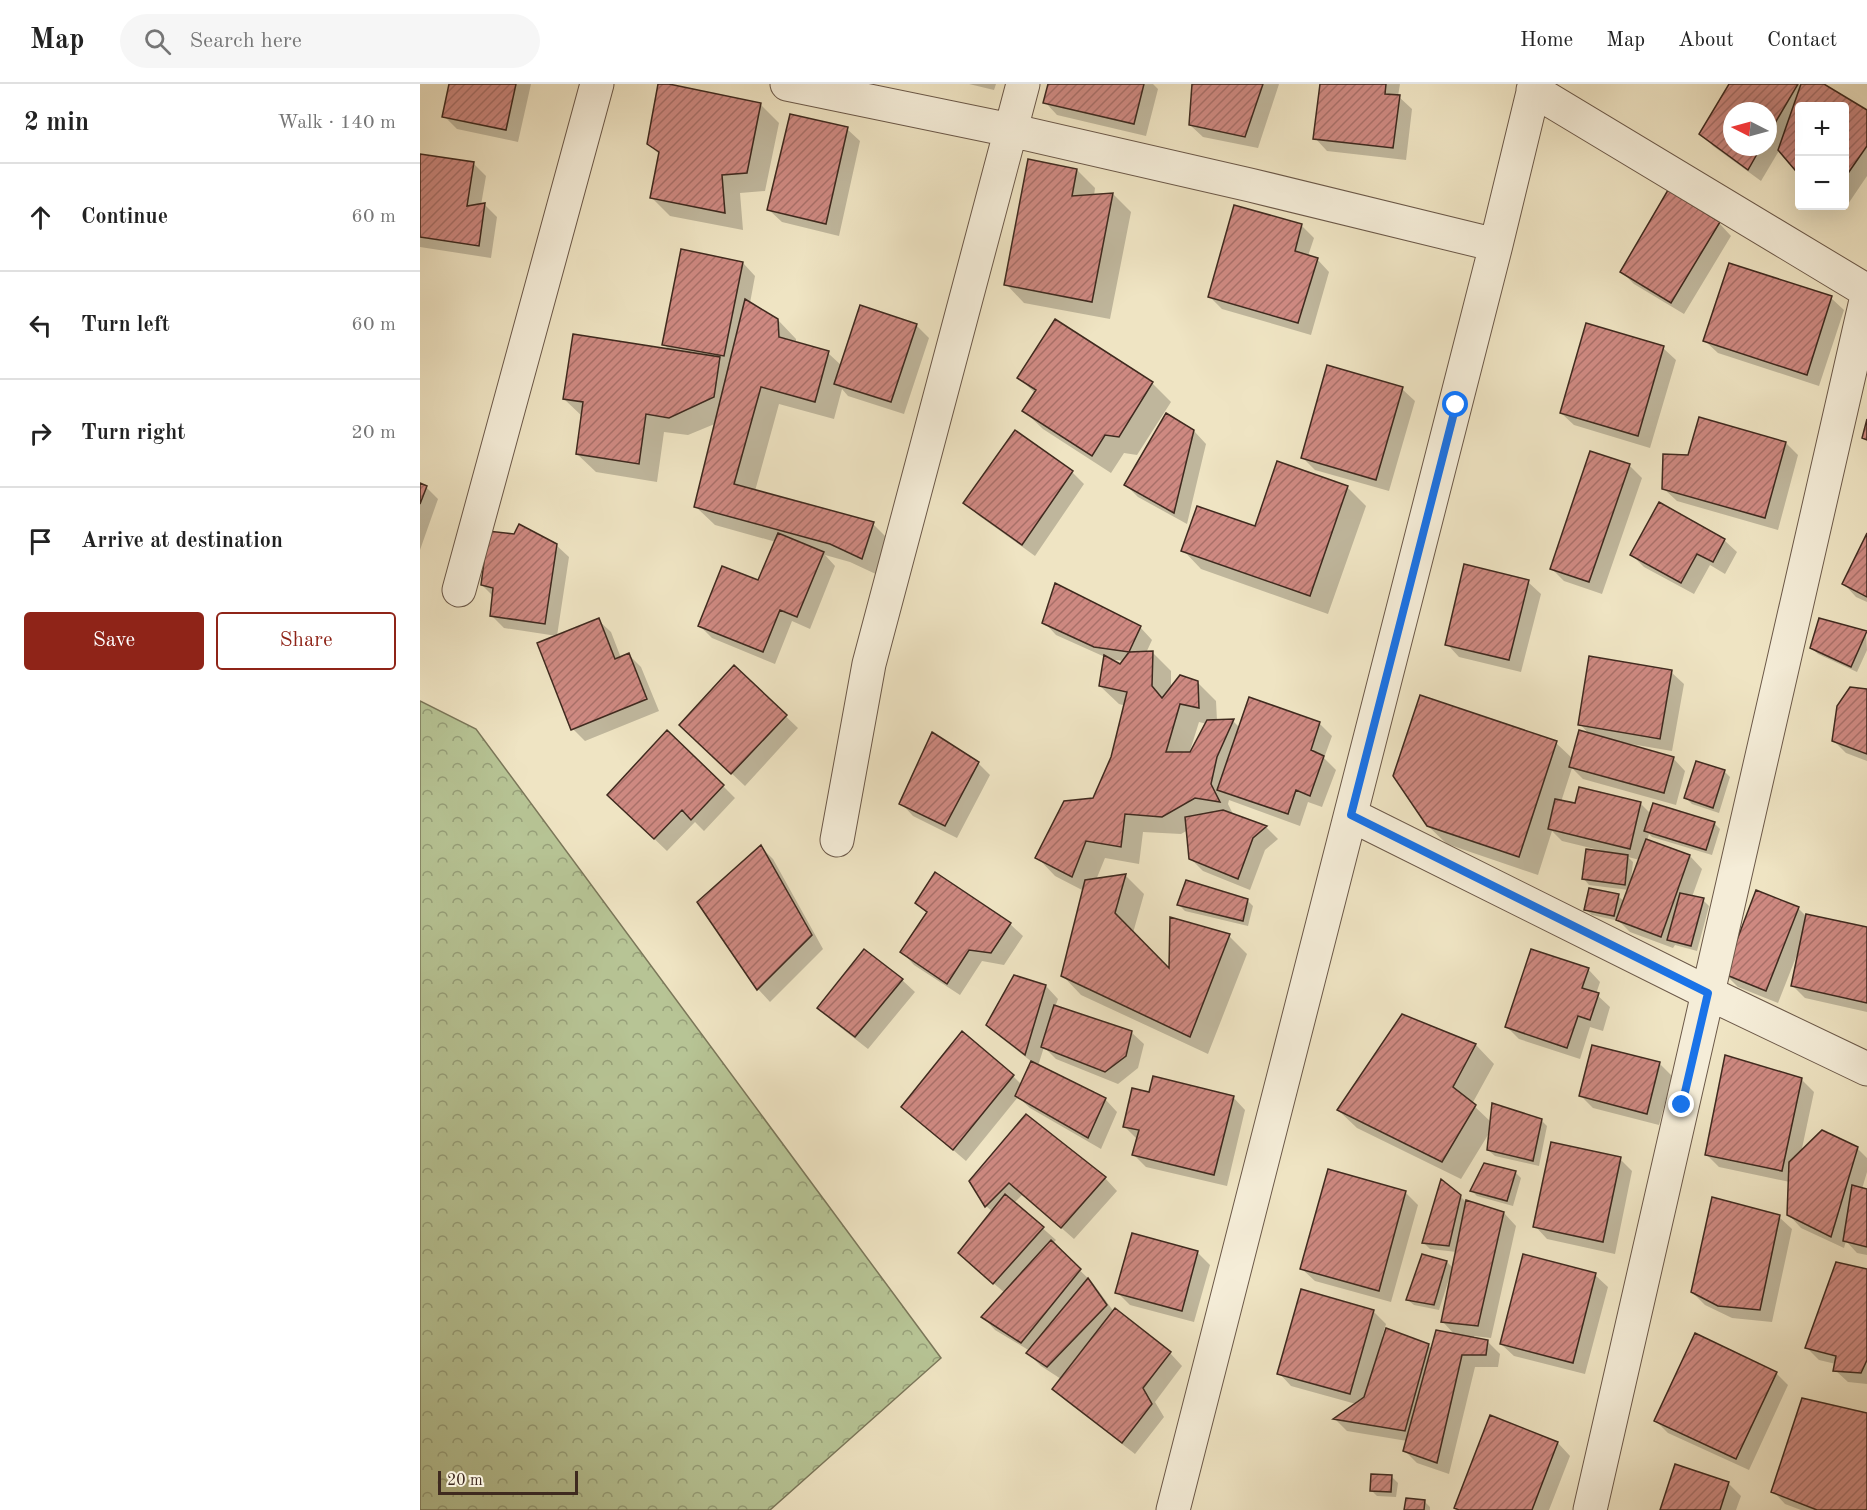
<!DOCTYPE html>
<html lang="en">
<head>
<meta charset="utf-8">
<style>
	body { margin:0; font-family:"Old Standard TT",serif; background:#f6f6f6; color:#222 }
	.controls { position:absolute; right:18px; top:18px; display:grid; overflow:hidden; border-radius:6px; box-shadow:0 6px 24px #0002 }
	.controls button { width:54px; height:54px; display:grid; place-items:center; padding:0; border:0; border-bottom:2px solid #e0e0e0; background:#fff; color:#222; font:30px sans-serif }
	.compass { position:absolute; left:1303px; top:18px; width:54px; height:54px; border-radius:50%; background:#fff; box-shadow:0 6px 24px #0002; rotate:276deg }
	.scale { position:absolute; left:18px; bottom:15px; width:140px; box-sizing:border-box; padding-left:6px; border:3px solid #3f2a1f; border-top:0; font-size:16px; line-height:21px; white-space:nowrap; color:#3f2a1f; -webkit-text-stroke:4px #f5edd8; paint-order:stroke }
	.stop { position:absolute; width:18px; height:18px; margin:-14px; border:4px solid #1a73e8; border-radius:50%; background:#fff }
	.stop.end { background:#1a73e8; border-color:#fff; box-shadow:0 2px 6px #0008 }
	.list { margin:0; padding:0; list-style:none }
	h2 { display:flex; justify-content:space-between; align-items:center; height:78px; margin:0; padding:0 24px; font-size:26px }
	h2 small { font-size:20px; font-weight:400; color:#767676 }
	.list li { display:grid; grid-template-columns:39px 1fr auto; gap:18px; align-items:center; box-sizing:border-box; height:108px; padding:0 24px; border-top:2px solid #e0e0e0 }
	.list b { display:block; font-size:22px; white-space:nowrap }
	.list em { font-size:20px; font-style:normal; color:#767676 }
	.actions { display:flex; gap:12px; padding:18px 24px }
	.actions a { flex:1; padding:14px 0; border:2px solid #8f2418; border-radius:6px; text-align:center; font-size:21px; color:#8f2418 }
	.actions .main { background:#8f2418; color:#fff }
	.icon { flex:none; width:33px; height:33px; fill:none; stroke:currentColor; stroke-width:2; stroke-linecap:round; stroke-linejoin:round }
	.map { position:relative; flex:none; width:1447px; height:1426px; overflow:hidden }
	header { display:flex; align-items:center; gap:36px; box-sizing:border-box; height:84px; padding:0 30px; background:#fff; border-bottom:2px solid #e0e0e0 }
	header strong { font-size:28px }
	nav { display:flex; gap:33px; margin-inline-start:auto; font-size:21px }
	.search { width:420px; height:54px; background:#f6f6f6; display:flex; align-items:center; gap:15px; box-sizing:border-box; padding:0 21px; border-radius:33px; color:#767676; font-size:22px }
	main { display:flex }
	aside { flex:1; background:#fff }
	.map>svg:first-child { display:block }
</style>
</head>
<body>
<header>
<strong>Map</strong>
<div class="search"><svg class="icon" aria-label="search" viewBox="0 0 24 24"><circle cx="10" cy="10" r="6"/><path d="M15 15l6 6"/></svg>Search here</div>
<nav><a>Home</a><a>Map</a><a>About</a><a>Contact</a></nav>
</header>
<main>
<aside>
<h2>2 min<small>Walk · 140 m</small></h2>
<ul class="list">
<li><svg class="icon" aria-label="ahead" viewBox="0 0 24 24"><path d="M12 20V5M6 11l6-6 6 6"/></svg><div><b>Continue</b></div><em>60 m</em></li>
<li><svg class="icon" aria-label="left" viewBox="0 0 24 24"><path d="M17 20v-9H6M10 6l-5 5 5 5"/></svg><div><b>Turn left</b></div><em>60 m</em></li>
<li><svg class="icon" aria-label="right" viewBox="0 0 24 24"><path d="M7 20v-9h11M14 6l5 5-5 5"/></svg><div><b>Turn right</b></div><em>20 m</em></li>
<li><svg class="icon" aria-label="arrive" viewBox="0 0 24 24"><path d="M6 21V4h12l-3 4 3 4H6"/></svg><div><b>Arrive at destination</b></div></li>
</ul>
<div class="actions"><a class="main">Save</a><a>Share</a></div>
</aside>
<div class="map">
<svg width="1447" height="1426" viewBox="0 0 1447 1426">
	<defs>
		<pattern id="forest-crowns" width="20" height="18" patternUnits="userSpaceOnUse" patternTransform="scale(1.5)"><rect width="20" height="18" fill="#b7c495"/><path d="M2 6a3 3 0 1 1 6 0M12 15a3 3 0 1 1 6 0" fill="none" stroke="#969f79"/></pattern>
		<pattern id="building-hatch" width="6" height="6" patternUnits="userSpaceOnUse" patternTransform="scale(1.5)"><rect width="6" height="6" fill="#ce8981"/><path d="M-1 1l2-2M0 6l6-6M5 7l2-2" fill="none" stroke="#a97069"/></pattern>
	</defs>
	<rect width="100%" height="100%" fill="#efe4c3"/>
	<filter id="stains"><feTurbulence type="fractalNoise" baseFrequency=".00333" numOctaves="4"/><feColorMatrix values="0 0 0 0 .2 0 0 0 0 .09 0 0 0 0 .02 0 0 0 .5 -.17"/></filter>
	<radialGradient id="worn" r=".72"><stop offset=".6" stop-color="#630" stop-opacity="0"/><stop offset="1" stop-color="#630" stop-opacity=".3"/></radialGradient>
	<!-- forest -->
	<path fill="url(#forest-crowns)" stroke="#7b775a" stroke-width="1.5" d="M0,617L56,645L521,1274L350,1426H0Z"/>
	<!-- shadow -->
	<path fill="#0003" fill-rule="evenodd" d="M31,0H111L98,58L37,45L24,32Z
		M240,0L340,20L359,39L345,107L320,109L323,146L250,132L231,113L240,71L228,60Z
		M549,0H576L574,6Z
		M629,0H733L738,5L726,52L637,31L625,18Z
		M774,0H859L838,64L783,53L770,41Z
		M902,0H980L978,12L992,25L986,76L907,67L895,54Z
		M1311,0H1402L1447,28V92L1426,123L1424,122V22H1380L1360,65L1341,97L1293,62L1281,49ZM1312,27H1348V63H1312Z
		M427,45L440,57L419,152L362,138L349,126Z
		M0,71L53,79L66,92L61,121H65L77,133L71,174L0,163Z
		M657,86L675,104L674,112L693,110L711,128L690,235L604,219L586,200Z
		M1299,139L1311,152L1264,230L1214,200L1201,187Z
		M881,141L894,154L888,172L897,175L909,188L891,251L802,225L789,212Z
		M263,167L323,179L335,192L330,219L358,236L376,255V260L408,269L422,282L496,241L509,254L484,330L428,312L422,305L414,335L359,320L335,407L453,440L471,458L460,492L430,478L405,471L415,482L390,545L372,537L355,580L292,554L280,542L339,498L356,458L295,441L276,423L297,339L268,351L244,348L237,398L176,388L157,370L163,333L144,315L250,267L244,260Z
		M1411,214L1424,226L1399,302L1298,269L1285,257Z
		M1243,264L1256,276L1230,364L1154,341L1141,329Z
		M599,294L732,299L751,318L717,371L704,369L691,389L623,345L604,327L615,309Z
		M982,305L995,317L969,407L895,386L882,373Z
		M774,347L786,360L767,440L718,413L706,401Z
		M1366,359L1378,371L1358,446L1257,417L1244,405L1269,373Z
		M1209,381L1222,394L1182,510L1144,497L1131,484Z
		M652,388L664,400L615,472L558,431L545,419Z
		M0,401L6,403L18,415L0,466Z
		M927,403L946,422L908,530L781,485L763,466L836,444Z
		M1447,453V518L1436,513L1424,500Z
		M1304,456L1317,468L1305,490L1290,481L1274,510L1224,483L1212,471Z
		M136,461L149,473L137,552L84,544L71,531L74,513L62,501Z
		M1108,498L1121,510L1101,588L1039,573L1027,560Z
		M178,536L191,548L201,574L209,571L221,583L239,627L165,657L153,645Z
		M624,538L720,543L732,556L726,569H733L751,587V605L777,598L796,617L797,637H813L820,644L899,639L912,652L904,674L916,686L902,723L888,718L880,742L809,716L808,720L814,732L846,743L858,755L845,766L830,806L783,787L770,774L768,746L761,750L723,748L719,780L685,774L676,796L706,792L724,810L713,849L750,887L809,852L827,870L788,970L661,911L643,892L664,807L635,792L617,773L674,715L692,674L706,622L699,620L680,602L685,573L636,551ZM687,575L704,577L700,582ZM779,638L787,640L769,670Z
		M1446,548L1447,566L1437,588L1398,570L1392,564Z
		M314,583L378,644L325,702L273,653Z
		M1251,588L1264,600L1252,667L1205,659V661L1253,674L1265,687L1256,721L1163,695L1152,684L1141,718L1156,721L1220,719L1231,730L1294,739L1300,745L1292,771L1232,753L1229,750L1227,757L1270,772L1282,785L1272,813L1283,816L1289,822L1277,867L1255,861L1253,864L1210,848L1199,837L1172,831L1166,826L1198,812L1205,818L1209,806L1169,801L1164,795L1183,767L1142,757L1132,747L1118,791L1027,760L1008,742L1136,659L1153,675L1170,651L1160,640ZM1208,773L1220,776L1211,796L1213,778Z
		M1430,605L1447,606V677L1426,669L1413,656Z
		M558,679L570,691L537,754L493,732L481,719Z
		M1304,687L1310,693L1299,729L1272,720L1266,714Z
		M303,702L315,714L284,747L275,738L247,767L201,723Z
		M341,763L353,775L403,865L350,918L338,905L279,819Z
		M827,816L833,822L828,842L765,827L759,821Z
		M497,819L590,840L603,852L584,881L562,877L540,911L494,881L482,868L508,830Z
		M1378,824L1387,833L1388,832L1447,844V928L1385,914L1373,902L1380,868H1378L1358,919L1318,903L1305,890Z
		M1168,885L1180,898L1176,910L1190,923L1183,947L1170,943L1160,975L1099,955L1087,943Z
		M595,892L626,902L638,915L635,923L711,948L724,960L718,984L698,1000L636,975L624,963L618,982L685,1015L697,1028L681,1065L610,1024L598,1013L546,1077L483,1023L593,992L602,1001L612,978L580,953L568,940Z
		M482,896L495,908L448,965L411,936L399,923Z
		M983,932L1056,961L1074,980L1052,1020L1071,1038L1121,1036L1127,1042L1119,1082L1075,1072L1068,1066L1071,1046L1041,1095L937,1044L918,1026Z
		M1239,979L1252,992L1239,1041L1173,1024L1161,1012Z
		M1382,996L1394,1008L1381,1069L1403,1048L1438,1065L1447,1074V1088L1442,1105L1447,1106V1171L1437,1169L1426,1157L1424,1164L1381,1144L1369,1131L1370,1098L1299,1083L1287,1071Z
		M730,1010L813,1013L825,1026L807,1102L726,1083L714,1071L718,1056L704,1042Z
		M606,1032L685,1094L697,1107L654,1155L603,1110L594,1119L636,1156L632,1160L672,1198L694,1228L695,1226L750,1269L762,1282L735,1318L744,1333L715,1370L646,1317L634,1305L641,1295L621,1282L608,1269L610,1267L575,1246L563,1233L585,1209L552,1181L573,1128L566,1122L551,1097Z
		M1200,1075L1212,1087L1195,1170L1127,1155L1115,1142Z
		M1095,1088L1101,1094L1093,1122L1057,1112L1051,1106Z
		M985,1108L998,1121L971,1218L895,1197L882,1185Z
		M1040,1112L1046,1118L1084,1129L1096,1142L1071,1254L1054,1252V1255L1067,1257L1080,1270L1078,1283H1055L1029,1390L997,1379L984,1366L987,1357L927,1347L915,1335L936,1320L871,1302L859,1289L953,1227L966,1240L962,1253L965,1254L1008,1261L1012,1265L1036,1252L1023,1238L1031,1195H1029L1019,1226L994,1221L988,1216L1003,1172L1027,1178L1034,1185L1037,1168L1010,1165L1004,1159Z
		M1359,1133L1372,1145L1352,1238L1312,1234L1285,1221L1272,1208Z
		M777,1168L790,1181L774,1238L710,1221L697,1208Z
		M1417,1180L1447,1187V1300L1428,1298L1415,1286L1416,1280L1399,1276L1387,1264Z
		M1175,1191L1188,1203L1165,1290L1094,1272L1081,1260Z
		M1356,1289L1368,1301L1329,1386L1248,1349L1236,1337Z
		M1383,1316L1447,1331V1426H1381L1365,1420L1353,1407Z
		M1071,1333L1138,1359L1150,1372L1129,1426H1038L1036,1424Z
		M972,1393L978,1399L976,1413L957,1412L951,1406Z
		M1308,1399L1321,1412L1316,1426H1242Z
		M1004,1417L1010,1423V1426H986Z"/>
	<!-- building -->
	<path fill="url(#building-hatch)" stroke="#3f2a1f" stroke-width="1.5" d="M29,0H96L86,46L22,33Z
		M238,0H249L341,19L327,89L302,91L305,129L230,114L239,68L227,60Z
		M628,0H724L714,40L623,19Z
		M772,0H843L825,53L769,41Z
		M900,0H966L965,10L980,11L973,64L893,55Z
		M1309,0H1378L1348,51V27H1312V63H1341L1328,86L1279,50Z
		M1381,0H1404L1447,26V62L1424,95V22H1380V92L1358,66Z
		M370,30L428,43L406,140L347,126Z
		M0,70L54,78L47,122L65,119L59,162L0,153Z
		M608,75L657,85L652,112L693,109L672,218L584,201Z
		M1248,106L1300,138L1251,219L1200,188Z
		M814,121L882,140L875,167L898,174L878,239L788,213Z
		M261,165L323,178L304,272L242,261Z
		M1309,179L1412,212L1387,291L1283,257Z
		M325,215L358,235L359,253L409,267L395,318L341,303L314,400L454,438L442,475L410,460L274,423Z
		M440,221L497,240L471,318L414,300Z
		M635,235L733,298L699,353L685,351L672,372L602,327L616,306L597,294Z
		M1166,239L1244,262L1218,352L1140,329Z
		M153,250L300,273L294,313L249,334L226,330L219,380L156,370L163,318L143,315Z
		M907,281L983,303L956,396L881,374Z
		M746,329L774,346L754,429L704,401Z
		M1279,333L1366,358L1345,434L1242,405L1243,370L1268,371Z
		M1447,335V356L1442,354Z
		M595,346L653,387L602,461L543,419Z
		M1170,367L1210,380L1169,498L1130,485Z
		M857,377L928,402L890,512L761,467L777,422L835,442Z
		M0,399L7,402L0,420Z
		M1239,418L1305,455L1293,478L1277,470L1261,499L1210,471Z
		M99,440L137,460L125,540L70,532L73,504L61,501L68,447L94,450Z
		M358,449L404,468L377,533L360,526L343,568L278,542L302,482L338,496Z
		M1447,449V513L1422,500Z
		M1044,480L1109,496L1089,576L1025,561Z
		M635,499L721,542L709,568L674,563L622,539Z
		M179,534L195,575L209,569L227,615L151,646L117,559Z
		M1399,534L1447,547L1431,583L1390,564Z
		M733,567L732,602L742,614L760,591L778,597L779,624L760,620L746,668H770L787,636L814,635L797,673L791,700L800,718L775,714L742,733L705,730L701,763L666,757L652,793L615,774L644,717L673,714L691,673L707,608L679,602L684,571L700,580L709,568Z
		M1169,572L1252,586L1240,655L1158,641Z
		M314,581L367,631L311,690L259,641Z
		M1430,603L1447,605V670L1412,657L1417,622Z
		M1000,611L1137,657L1099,773L1007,742L973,692Z
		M829,613L900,638L891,666L904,672L890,712L876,706L868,730L797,706Z
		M247,646L304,701L271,736L262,726L234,755L187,711Z
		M1159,646L1254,673L1244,709L1149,683Z
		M512,648L559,678L525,742L479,720Z
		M1276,677L1305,686L1293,724L1264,714Z
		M1159,703L1221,718L1210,765L1128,745L1135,715L1155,719Z
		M1233,719L1295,738L1286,766L1224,747Z
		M803,726L847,742L833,754L818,795L769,775L765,733Z
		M1226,755L1270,771L1241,853L1196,836Z
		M341,761L392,851L337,906L277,818Z
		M1166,765L1208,771L1205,801L1162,795Z
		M515,788L591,839L571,869L549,866L527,900L480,868L507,828L495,819Z
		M706,790L695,829L749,884L750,833L810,850L770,953L641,892L665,796Z
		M766,796L828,815L823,837L757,821Z
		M1169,804L1199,810L1194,832L1164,826Z
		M1336,806L1379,823L1346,907L1304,890Z
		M1260,809L1284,814L1271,862L1247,856Z
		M1386,830L1447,843V919L1371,902Z
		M444,865L483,895L435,953L397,924Z
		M1111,865L1169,884L1162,904L1179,909L1170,936L1158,932L1147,964L1085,943Z
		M594,891L626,901L605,971L566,941Z
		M634,921L712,947L706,972L685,988L621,963Z
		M982,930L1056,960L1033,1003L1056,1021L1022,1078L917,1026Z
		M542,947L594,991L533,1066L481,1023Z
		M1172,961L1240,978L1227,1030L1159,1012Z
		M1305,971L1382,994L1362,1087L1285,1071Z
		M611,977L686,1014L668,1054L595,1012Z
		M733,992L814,1012L794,1091L712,1071L719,1046L703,1043L712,1004L729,1008Z
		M1072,1019L1122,1035L1113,1077L1067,1066Z
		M606,1030L686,1093L641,1144L589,1099L565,1123L549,1097Z
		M1402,1046L1438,1063L1411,1153L1367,1131L1369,1078Z
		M1131,1058L1201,1073L1183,1158L1113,1143Z
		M1064,1079L1096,1087L1087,1117L1050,1107Z
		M908,1085L986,1107L959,1207L880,1185Z
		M1021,1095L1041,1111L1029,1162L1002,1159Z
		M1432,1101L1447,1105V1163L1423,1157Z
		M585,1110L624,1143L573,1200L538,1169Z
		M1292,1113L1360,1131L1340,1226L1298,1222L1271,1208Z
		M1046,1116L1084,1128L1058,1242L1021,1238Z
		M712,1149L778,1167L762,1227L695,1209Z
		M631,1156L661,1185L601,1259L561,1233Z
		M1002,1170L1027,1177L1014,1221L986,1216Z
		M1103,1170L1176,1189L1153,1279L1080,1260Z
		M1416,1178L1447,1185V1276L1441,1289L1413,1287L1416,1272L1385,1264Z
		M668,1194L687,1221L627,1283L606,1269Z
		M881,1205L954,1226L930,1310L857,1290Z
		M695,1224L751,1268L723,1304L732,1320L702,1359L632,1305Z
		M966,1244L1009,1260L985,1347L913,1335L944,1313Z
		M1016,1246L1068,1256L1066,1271H1042L1017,1379L983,1367Z
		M1275,1249L1357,1288L1316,1375L1234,1337Z
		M1382,1314L1447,1329V1426H1397L1351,1408Z
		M1070,1331L1138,1358L1112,1426H1039L1034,1424Z
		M1255,1380L1309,1398L1300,1426H1240Z
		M951,1390L972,1391L971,1408L950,1407Z
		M986,1414L1005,1416L1004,1426H984Z"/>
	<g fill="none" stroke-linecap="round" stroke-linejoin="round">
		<defs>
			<path id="minor" d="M367,0L590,46L830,101L1076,161
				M1113,6L1447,207
				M39,506L177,0
				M931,731L1288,909L1447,985
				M417,756L449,580L603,0
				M753,1426L1076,161L1115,0
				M1170,1426L1447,212"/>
		</defs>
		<!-- minor casing -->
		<use href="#minor" stroke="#6b5848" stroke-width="35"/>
		<!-- minor -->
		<use href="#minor" stroke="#f5edd8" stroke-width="33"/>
	</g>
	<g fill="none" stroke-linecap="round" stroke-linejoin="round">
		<!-- route -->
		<path stroke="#1a73e8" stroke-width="8" d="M1036,321L931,731L1288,909L1262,1021"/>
	</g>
	<rect width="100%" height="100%" filter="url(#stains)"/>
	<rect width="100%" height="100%" fill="url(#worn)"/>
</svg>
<div class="controls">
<button>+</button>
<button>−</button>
</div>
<svg class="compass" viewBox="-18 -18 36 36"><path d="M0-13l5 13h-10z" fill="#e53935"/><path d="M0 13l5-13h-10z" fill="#767676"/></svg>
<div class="scale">20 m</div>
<div class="stop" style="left:1036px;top:321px"></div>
<div class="stop end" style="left:1262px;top:1021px"></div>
</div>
</main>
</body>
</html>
